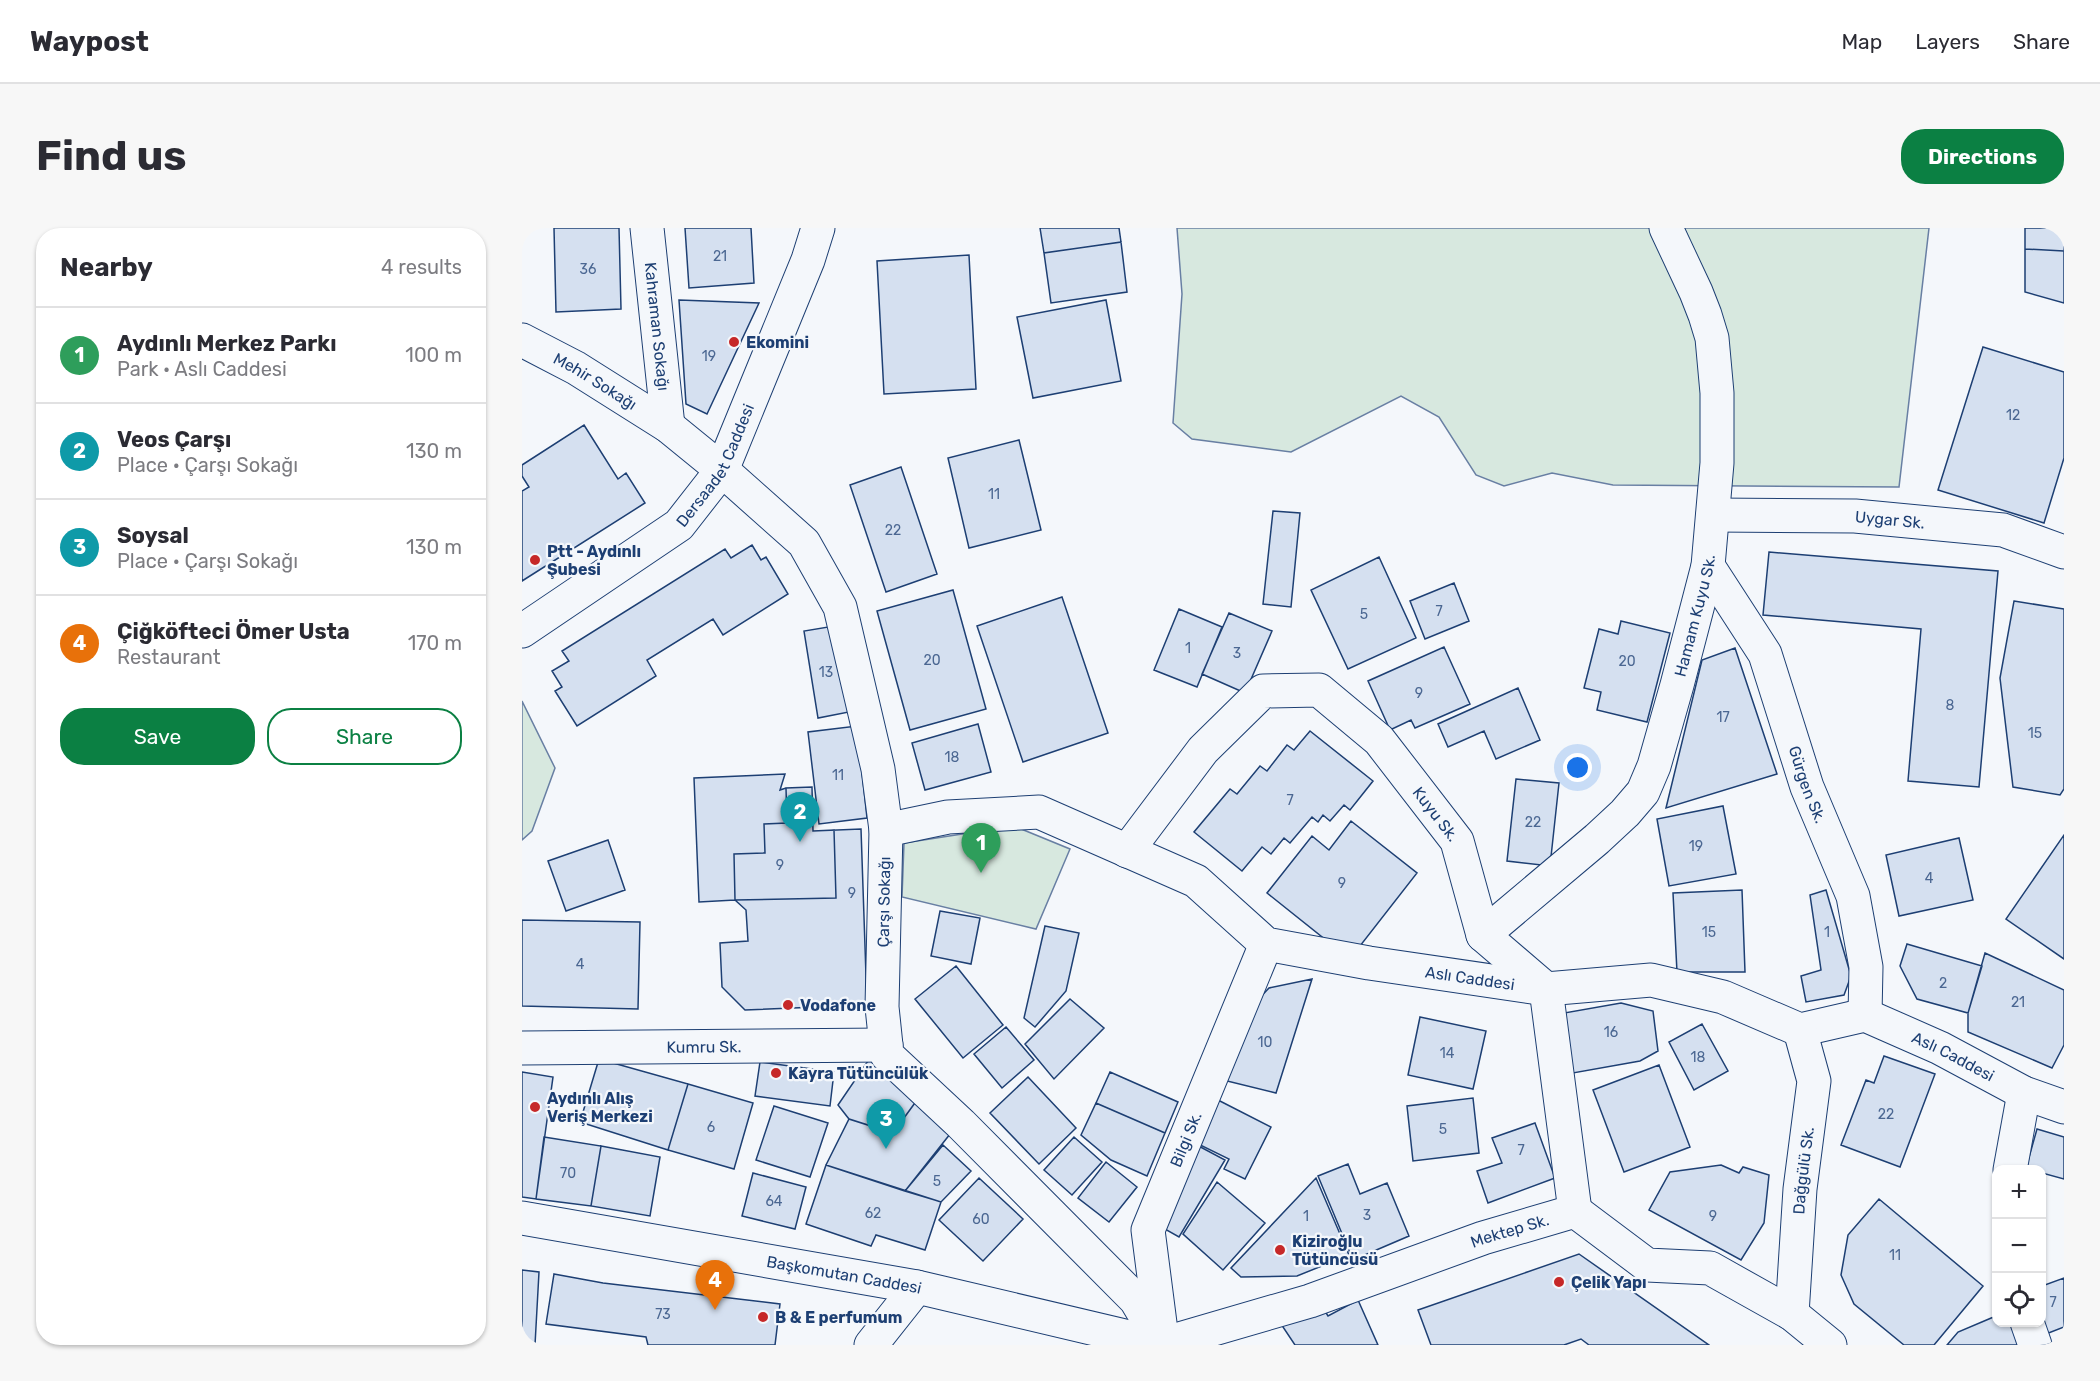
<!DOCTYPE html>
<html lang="en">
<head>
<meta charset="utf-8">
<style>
	body { margin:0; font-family:Rubik,sans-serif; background:#f7f7f7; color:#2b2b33 }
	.controls { position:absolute; right:18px; bottom:18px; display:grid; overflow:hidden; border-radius:12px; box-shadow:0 2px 4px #0004 }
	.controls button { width:54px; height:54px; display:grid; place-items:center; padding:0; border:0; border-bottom:2px solid #e1e1e2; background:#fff; color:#2b2b33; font:30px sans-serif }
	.you { position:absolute; left:1056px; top:540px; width:21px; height:21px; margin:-15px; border:4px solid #fff; border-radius:50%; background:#1a73e8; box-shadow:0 0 0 9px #1a73e833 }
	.badge { display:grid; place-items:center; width:39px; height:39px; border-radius:50%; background:#0b8043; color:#fff; font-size:20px; font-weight:700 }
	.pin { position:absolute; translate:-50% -50px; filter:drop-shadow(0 2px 3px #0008) }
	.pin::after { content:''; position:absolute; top:32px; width:21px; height:18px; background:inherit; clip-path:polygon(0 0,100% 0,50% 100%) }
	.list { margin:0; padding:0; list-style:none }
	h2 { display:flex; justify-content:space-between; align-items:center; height:78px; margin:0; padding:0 24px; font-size:26px }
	h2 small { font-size:20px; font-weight:400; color:#7c7c81 }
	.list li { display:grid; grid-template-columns:39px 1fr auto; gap:18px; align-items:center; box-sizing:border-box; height:96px; padding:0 24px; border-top:2px solid #e1e1e2 }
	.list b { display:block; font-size:22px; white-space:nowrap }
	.list p { margin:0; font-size:20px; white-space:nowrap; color:#7c7c81 }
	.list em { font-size:20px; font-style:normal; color:#7c7c81 }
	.actions { display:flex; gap:12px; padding:18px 24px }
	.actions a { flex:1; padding:14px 0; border:2px solid #0b8043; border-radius:24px; text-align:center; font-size:21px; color:#0b8043 }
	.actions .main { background:#0b8043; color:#fff }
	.icon { flex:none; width:33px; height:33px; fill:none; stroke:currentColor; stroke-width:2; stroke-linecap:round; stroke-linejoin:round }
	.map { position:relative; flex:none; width:1542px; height:1117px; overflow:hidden; border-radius:24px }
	header { display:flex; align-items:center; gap:36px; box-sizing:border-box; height:84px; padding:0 30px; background:#fff; border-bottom:2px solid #e1e1e2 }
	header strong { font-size:28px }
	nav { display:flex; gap:33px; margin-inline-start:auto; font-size:21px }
	.intro { display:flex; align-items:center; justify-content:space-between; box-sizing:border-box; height:144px; padding:0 36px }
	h1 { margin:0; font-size:42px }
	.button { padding:15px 27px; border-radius:24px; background:#0b8043; color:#fff; font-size:21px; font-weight:700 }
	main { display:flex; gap:36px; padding:0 36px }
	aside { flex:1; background:#fff; border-radius:24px; box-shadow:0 2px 4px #0004 }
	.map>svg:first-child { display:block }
</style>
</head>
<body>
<header>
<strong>Waypost</strong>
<nav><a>Map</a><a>Layers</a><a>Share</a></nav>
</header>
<div class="intro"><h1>Find us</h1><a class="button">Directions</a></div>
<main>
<aside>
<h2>Nearby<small>4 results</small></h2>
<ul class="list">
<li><span class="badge" style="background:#2e9e5b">1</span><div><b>Aydınlı Merkez Parkı</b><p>Park · Aslı Caddesi</p></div><em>100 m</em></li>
<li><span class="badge" style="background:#0f9aa8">2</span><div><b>Veos Çarşı</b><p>Place · Çarşı Sokağı</p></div><em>130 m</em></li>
<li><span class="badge" style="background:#0f9aa8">3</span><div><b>Soysal</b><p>Place · Çarşı Sokağı</p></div><em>130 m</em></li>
<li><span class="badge" style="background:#e8710a">4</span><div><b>Çiğköfteci Ömer Usta</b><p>Restaurant</p></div><em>170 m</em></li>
</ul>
<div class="actions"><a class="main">Save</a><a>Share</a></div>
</aside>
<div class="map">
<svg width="1542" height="1117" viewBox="0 0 1542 1117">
	<rect width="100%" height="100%" fill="#f4f7fb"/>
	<!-- green -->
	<path fill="#d7e8df" stroke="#687fa3" stroke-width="1.5" d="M655,0H1407L1377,259L1091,257L1030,245L982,258L954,247L917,189L879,168L769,224L670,211L651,195L660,66Z
		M0,473L33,540L10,603L0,612Z
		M492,598L548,621L514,701L380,669L382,615Z"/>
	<!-- building -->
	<path fill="#d5e0f0" stroke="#1d3f73" stroke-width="1.5" d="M32,0H97L99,81L34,84Z
		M163,0H229L232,55L167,60Z
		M518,0H597L599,14L522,25Z
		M1503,0H1542V23L1503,21Z
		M1503,0H1542V75L1503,64Z
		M599,14L605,64L529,75L522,25Z
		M447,27L454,161L362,166L355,33Z
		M157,72L237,75L185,186L164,176Z
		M584,72L599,153L511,170L495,89Z
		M1461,119L1542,144V230L1522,295L1416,262Z
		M62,197L96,251L104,245L123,275L0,353V263L7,259L0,248V237Z
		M497,212L519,302L447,320L426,230Z
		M379,239L415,346L364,364L328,257Z
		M751,283L778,285L769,379L741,376Z
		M230,317L239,332L244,329L266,366L201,407L191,391L125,432L134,448L55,498L33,463L40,459L30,443L47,433L40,423L203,321L209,330Z
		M1247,324L1476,343L1457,559L1386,553L1399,401L1241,387Z
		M857,329L894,410L826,441L789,362Z
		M932,355L947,393L903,411L888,373Z
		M431,362L464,481L388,502L355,383Z
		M540,369L586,505L501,534L455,398Z
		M1492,373L1542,381V561L1538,567L1491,559L1478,450Z
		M657,381L700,399L675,459L632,442Z
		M707,385L750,403L723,465L680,446Z
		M1099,393L1148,405L1125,494L1075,482L1079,464L1062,460L1077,401L1096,406Z
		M312,398L327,484L296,490L282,403Z
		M922,419L948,476L893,500L889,492L868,502L846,453Z
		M1213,420L1255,546L1144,580L1180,432Z
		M996,460L1018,512L974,531L962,503L926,519L916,496Z
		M456,496L469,544L403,562L390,515Z
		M335,498L345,590L297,596L286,504Z
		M788,503L851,553L828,582L822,577L808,593L801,587L796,594L790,589L768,615L762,610L749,626L740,619L720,643L672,604L708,561L715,566L738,538L745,543L765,517L772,522Z
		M263,546L258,562L264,560L290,559L291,603L339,601L345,777L223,782L200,759L198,715L226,713L224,682L213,672L177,674L172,550Z
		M994,551L1037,555L1028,638L985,633Z
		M290,559L291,603L312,602L314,670L213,672L212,626L243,625L242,596L265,595L264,560Z
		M1201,578L1214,646L1147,658L1135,591Z
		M829,593L895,645L838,718L804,712L745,665L790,608L807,622Z
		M1542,607V731L1484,691Z
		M1437,610L1451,672L1377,688L1364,627Z
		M86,612L103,662L44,683L26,633Z
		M1220,662L1223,744H1155L1151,665Z
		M1304,662L1329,748L1322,767L1284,774L1279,748L1299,742L1288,667Z
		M418,683L458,690L449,736L409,728Z
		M0,692L118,694L116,781L0,778Z
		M523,698L557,705L544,763L513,799L502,790Z
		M1385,716L1460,738L1446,785L1395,771L1378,738Z
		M1463,725L1542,762V817L1530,840L1446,804V785Z
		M434,738L481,797L441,830L393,771Z
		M790,751L754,865L701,852L731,777L747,760Z
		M548,771L582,800L532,851L503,816Z
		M1099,775L1131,783L1136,823L1118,833L1051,845L1042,785Z
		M898,789L964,803L951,861L886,847Z
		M1180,796L1206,843L1172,862L1147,814Z
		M484,799L512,832L480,860L452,826Z
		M1362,828L1413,846L1378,939L1319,917L1344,852L1352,855Z
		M348,830L398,868L371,905L327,891L316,877Z
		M77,831L166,856L146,922L58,894Z
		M238,834L312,844L308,878L233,868Z
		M1137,837L1168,919L1102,944L1071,862Z
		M0,844L31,849L14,971L0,969Z
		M588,844L656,874L643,905L574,875Z
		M506,849L554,900L517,936L468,885Z
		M166,856L231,875L212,941L146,922Z
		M398,868L432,901L383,963L304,937L327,891L371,905Z
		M951,870L957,925L891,933L885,878Z
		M694,871L749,899L723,951L702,941L707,931L672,914Z
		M574,875L643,905L625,948L589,932L559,907Z
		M252,878L306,895L288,949L234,932Z
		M1013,895L1033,950L966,975L955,943L980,935L970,910Z
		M1515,901L1542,909V951L1520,945V942L1504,940Z
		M22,909L79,918L69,978L14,971Z
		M552,909L580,934L550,967L522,942Z
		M671,915L703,932L657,1009L641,1000Z
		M421,917L449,943L419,974L383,963Z
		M79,918L138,929L128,988L69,978Z
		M584,934L615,959L587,994L556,970Z
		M826,936L838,966L865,955L887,1008L831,1032L796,948Z
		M304,937L419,974L403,1022L354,1007L349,1018L284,996Z
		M1199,937L1217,945L1221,939L1247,947L1242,995L1219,1032L1127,982L1148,944Z
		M231,945L284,959L273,1001L220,988Z
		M457,950L501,991L461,1033L417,992Z
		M794,950L827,1027L775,1048L719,1049L709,1040Z
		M695,954L743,995L701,1042L661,1006Z
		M1357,971L1461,1058L1412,1117H1382L1332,1076L1319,1047L1326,1007Z
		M1057,1026L1187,1117H1067L1059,1111L1042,1117H909L896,1082Z
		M1057,1026L1187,1117H1067L1059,1111L1042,1117H909L896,1082Z
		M0,1042L17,1044L13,1117H0Z
		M32,1046L81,1055L258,1076L253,1117H126L124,1109L24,1096Z
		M1542,1050V1099L1524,1106L1520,1091V1058Z
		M836,1072L856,1117H773L759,1096L798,1075L806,1088Z
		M1474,1088V1094H1491L1500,1117H1425L1436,1104Z"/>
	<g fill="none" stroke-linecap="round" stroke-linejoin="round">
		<defs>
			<g id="minor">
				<path id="s1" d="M125,0L146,198"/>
				<path id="s2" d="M0,112L54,140L146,198L200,242L282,315L318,379L356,541L364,602L360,779L365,827L439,896L614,1072L640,1116"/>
				<path id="s3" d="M1191,287L1333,288L1481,302L1542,324"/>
				<path id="s4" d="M1186,338L1243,426L1285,559L1331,668L1344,739L1343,787"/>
				<path id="s5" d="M364,602L426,589L517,584L674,653L744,716L847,735L1024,761L1129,752L1201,769L1278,802L1343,787L1418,820L1502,865L1542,879"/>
				<path id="s6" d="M605,623L681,522L741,463L797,462L857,512L935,613L961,707L1024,761L1053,983"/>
				<path id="s7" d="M961,707L1075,611L1103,585L1121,564L1132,538L1155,457L1186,338L1195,235V165L1190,110L1183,87L1174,64L1144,0"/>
				<path id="s8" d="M0,820L364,817"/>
				<path d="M1488,942L1502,865"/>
				<path id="s9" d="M1270,1086L1278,961L1292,853L1278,802"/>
				<path d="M1505,1094L1513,1117"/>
				<path id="s10" d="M639,1103L626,1002L744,716"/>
				<path id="s11" d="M640,1116L788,1073L961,1010L1053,983L1125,1037L1188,1040L1270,1086L1308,1117"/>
				<path d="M349,1117L395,1059"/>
			</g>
			<g id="tertiary">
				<path id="s12" d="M0,403L157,297L200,242L286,32L296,0"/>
				<path id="s13" d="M0,990L395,1059L641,1117"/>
			</g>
		</defs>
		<!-- minor casing -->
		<use href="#minor" stroke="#1d3f73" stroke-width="35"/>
		<!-- tertiary casing -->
		<use href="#tertiary" stroke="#1d3f73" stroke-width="35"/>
		<!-- minor -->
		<use href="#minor" stroke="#f4f7fb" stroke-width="33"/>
		<!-- tertiary -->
		<use href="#tertiary" stroke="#f4f7fb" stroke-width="33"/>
	</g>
	<!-- markers -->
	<g fill="#c62828" stroke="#f4f7fb" stroke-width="2">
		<circle cx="212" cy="114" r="6"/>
		<circle cx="13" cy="332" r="6"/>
		<circle cx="266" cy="777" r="6"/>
		<circle cx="254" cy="845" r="6"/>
		<circle cx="13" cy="879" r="6"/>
		<circle cx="758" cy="1022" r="6"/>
		<circle cx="1037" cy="1054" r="6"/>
		<circle cx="241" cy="1089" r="6"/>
	</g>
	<g text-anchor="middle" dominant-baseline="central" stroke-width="4.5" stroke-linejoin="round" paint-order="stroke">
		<!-- number labels -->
		<g font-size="14" fill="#4b6792">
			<text x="198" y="28">21</text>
			<text x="66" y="41">36</text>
			<text x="187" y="128">19</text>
			<text x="1491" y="187">12</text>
			<text x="472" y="266">11</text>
			<text x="371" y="302">22</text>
			<text x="917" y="383">7</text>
			<text x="842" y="386">5</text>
			<text x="666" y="420">1</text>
			<text x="715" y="425">3</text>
			<text x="410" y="432">20</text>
			<text x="1105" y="433">20</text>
			<text x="304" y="444">13</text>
			<text x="897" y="465">9</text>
			<text x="1428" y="477">8</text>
			<text x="1201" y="489">17</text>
			<text x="1513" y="505">15</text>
			<text x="430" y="529">18</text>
			<text x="316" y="547">11</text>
			<text x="768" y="572">7</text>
			<text x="1011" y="594">22</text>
			<text x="1174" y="618">19</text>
			<text x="258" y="637">9</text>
			<text x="1407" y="650">4</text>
			<text x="820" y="655">9</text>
			<text x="330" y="665">9</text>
			<text x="1187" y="704">15</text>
			<text x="1305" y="704">1</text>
			<text x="58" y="736">4</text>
			<text x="1421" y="755">2</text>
			<text x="1496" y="774">21</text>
			<text x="1089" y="804">16</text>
			<text x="743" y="814">10</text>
			<text x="925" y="825">14</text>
			<text x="1176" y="829">18</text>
			<text x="1364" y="886">22</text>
			<text x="189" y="899">6</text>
			<text x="921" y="901">5</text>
			<text x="999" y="922">7</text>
			<text x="46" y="945">70</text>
			<text x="415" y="953">5</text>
			<text x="252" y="973">64</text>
			<text x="351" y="985">62</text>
			<text x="845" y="987">3</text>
			<text x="784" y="988">1</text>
			<text x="1191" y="988">9</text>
			<text x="459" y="991">60</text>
			<text x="1373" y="1027">11</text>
			<text x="1531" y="1074">7</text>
			<text x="141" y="1086">73</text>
		</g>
		<!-- street labels -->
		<g font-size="16" fill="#1d3f73" stroke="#f4f7fb">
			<text stroke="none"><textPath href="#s1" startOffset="99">Kahraman Sokağı</textPath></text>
			<text stroke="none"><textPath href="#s2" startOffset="84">Mehir Sokağı</textPath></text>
			<text stroke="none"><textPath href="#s12" startOffset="260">Dersaadet Caddesi</textPath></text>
			<text stroke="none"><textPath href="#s3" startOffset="177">Uygar Sk.</textPath></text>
			<text stroke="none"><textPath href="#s7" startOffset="399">Hamam Kuyu Sk.</textPath></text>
			<text stroke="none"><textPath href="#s4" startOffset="242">Gürgen Sk.</textPath></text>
			<text stroke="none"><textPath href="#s6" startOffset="438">Kuyu Sk.</textPath></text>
			<text transform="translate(362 674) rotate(-89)">Çarşı Sokağı</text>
			<text stroke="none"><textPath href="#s5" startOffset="627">Aslı Caddesi</textPath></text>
			<text stroke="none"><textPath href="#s8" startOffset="182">Kumru Sk.</textPath></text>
			<text stroke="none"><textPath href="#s5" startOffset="1131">Aslı Caddesi</textPath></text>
			<text stroke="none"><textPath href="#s10" startOffset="200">Bilgi Sk.</textPath></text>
			<text stroke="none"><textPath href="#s9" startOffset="144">Dağgülü Sk.</textPath></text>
			<text stroke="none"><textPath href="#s11" startOffset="366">Mektep Sk.</textPath></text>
			<text stroke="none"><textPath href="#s13" startOffset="327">Başkomutan Caddesi</textPath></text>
		</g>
		<!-- poi labels -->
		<g font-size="16" font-weight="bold" fill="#1d3f73" stroke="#f4f7fb" text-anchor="start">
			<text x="224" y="114">Ekomini</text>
			<text x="25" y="323">Ptt - Aydınlı<tspan x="25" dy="18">Şubesi</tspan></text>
			<text x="278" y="777">Vodafone</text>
			<text x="266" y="845">Kayra Tütüncülük</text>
			<text x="25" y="870">Aydınlı Alış<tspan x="25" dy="18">Veriş Merkezi</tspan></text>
			<text x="770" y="1013">Kiziroğlu<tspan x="770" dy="18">Tütüncüsü</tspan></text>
			<text x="1049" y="1054">Çelik Yapı</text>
			<text x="253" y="1089">B &amp; E perfumum</text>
		</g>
	</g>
</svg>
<div class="controls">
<button>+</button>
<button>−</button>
<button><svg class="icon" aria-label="locate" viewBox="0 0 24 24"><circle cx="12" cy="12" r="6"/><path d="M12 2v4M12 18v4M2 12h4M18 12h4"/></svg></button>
</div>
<div class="you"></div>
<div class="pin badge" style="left:459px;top:645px;background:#2e9e5b">1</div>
<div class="pin badge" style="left:278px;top:614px;background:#0f9aa8">2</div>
<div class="pin badge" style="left:364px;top:921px;background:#0f9aa8">3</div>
<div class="pin badge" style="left:193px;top:1082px;background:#e8710a">4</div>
</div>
</main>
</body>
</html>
